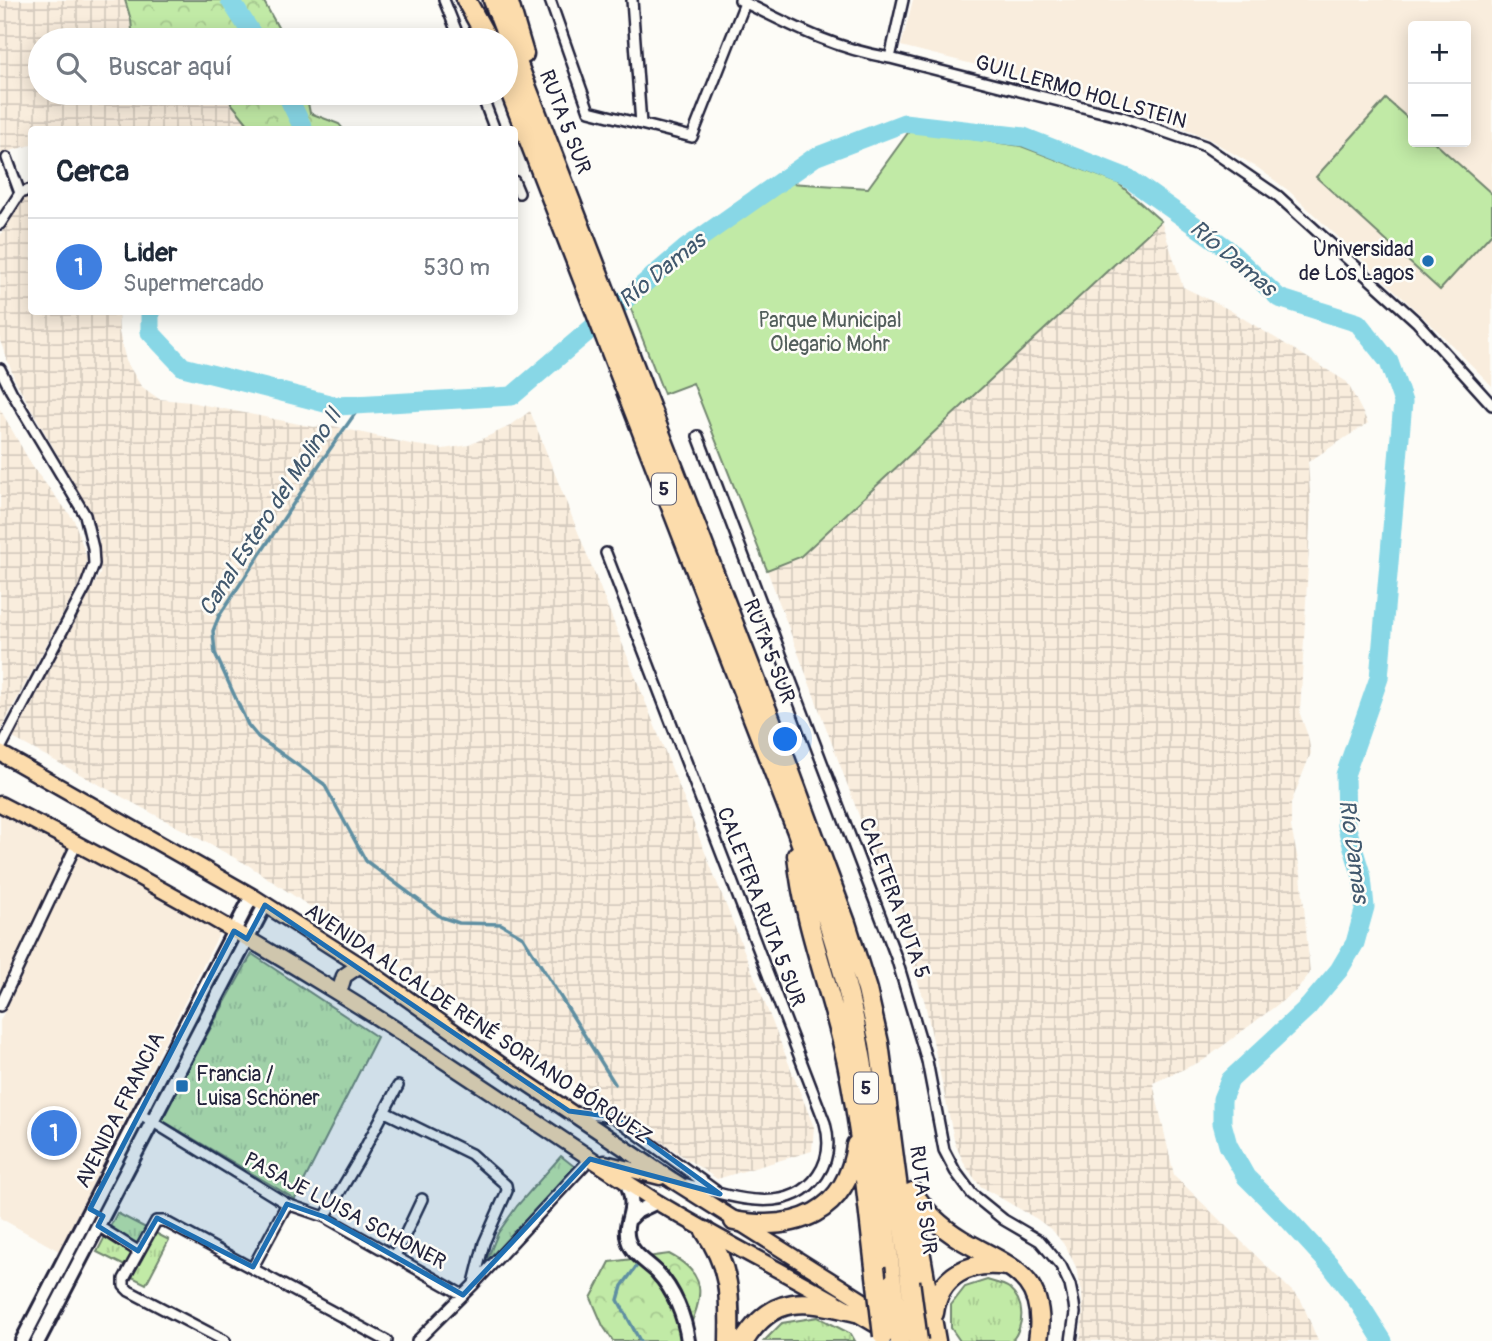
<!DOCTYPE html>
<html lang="es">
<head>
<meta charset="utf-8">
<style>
	body { margin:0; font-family:Pangolin,sans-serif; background:#f2f2f3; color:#1f2937 }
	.controls { position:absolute; right:21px; top:21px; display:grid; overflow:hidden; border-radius:7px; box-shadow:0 4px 18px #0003 }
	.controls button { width:63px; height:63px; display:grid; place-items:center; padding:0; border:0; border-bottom:2px solid #e0e1e3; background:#fff; color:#1f2937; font:35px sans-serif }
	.you { position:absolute; left:786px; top:740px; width:24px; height:24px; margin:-18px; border:5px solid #fff; border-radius:50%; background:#1a73e8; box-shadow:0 0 0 10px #1a73e833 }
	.badge { display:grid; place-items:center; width:46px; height:46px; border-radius:50%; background:#1f6fb2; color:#fff; font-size:23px; font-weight:700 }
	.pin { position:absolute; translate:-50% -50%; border:4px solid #fff; box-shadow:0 2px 7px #0006 }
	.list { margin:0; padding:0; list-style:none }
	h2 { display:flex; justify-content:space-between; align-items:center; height:91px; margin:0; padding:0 28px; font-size:30px }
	h2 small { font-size:23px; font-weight:400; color:#747a83 }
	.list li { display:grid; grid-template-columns:46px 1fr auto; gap:21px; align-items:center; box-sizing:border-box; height:98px; padding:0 28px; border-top:2px solid #e0e1e3 }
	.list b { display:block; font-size:26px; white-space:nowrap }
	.list p { margin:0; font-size:23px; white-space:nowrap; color:#747a83 }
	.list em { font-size:23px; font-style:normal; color:#747a83 }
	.icon { flex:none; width:38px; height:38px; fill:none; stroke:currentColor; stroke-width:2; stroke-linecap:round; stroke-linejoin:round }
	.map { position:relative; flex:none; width:1492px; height:1341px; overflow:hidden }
	.search { position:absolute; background:#fff; box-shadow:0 4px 18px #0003; left:28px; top:28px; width:490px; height:77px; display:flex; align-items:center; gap:18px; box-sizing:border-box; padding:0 24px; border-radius:38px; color:#747a83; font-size:26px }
	.panel { position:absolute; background:#fff; box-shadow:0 4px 18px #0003; left:28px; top:126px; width:490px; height:189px; border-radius:7px }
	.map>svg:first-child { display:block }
</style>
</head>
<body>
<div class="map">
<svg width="1492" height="1341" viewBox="0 0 1492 1341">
	<defs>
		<pattern id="industrial-grid" width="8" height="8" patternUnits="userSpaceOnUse" patternTransform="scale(1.75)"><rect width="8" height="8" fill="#f9eddd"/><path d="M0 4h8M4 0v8" fill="none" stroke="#d5cbbf"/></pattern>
		<pattern id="grass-tufts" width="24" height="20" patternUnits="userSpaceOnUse" patternTransform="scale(1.75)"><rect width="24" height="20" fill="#c1eaa6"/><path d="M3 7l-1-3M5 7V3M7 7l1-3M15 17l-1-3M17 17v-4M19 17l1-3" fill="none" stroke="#a6c890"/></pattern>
		<pattern id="forest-crowns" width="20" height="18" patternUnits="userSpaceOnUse" patternTransform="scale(1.75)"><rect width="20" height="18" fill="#c1eaa6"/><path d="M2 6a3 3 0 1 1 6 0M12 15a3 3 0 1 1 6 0" fill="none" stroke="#a6c890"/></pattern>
	</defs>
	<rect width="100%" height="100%" fill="#fdfcf7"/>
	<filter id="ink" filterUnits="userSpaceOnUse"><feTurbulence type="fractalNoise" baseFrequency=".0143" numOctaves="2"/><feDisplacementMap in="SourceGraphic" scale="14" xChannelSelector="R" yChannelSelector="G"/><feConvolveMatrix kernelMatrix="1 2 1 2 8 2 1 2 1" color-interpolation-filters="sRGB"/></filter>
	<g filter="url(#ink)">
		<!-- built -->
		<path fill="#f9eddd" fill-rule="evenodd" d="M913,0H1492V386L1438,331L1289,191L1258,168L1209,139L1157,117L1080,91L901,46ZM1413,26H1466V142H1413Z
			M0,812L68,849L0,993Z
			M78,853L220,932L59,1251L0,1218V1021Z"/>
		<!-- industrial -->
		<path fill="url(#industrial-grid)" d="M0,0H202L224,40H40V93H251L267,129L32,130L31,145L0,154Z
			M31,193L32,312H118L119,332L126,361L141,386L159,399L190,402L314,427L329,425L410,444L443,449L469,445L510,426L530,411L814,1127L812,1151L717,1179L248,865L11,737L100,574L99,537L89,510L15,380L0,341V237L7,221L26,195Z
			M1161,221L1183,287L1228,309L1347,382L1368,423L1308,462L1311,508L1300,714L1308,736L1311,753L1291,803V827L1301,874L1310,973L1297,990L1204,1060L1153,1083L1174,1175L1301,1300L1318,1341H1080L1083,1317L1082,1291L1076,1267L1066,1247L1053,1231L1037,1219L980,1186L965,1165L955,1144L925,1003L898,920L767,570L800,557Z
			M0,409L34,469L74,520L87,558L85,573L0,731Z"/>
		<!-- grass -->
		<path fill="url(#grass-tufts)" stroke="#728670" stroke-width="2" d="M252,954L377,1037L295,1199L160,1119Z
			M561,1156L575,1167L486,1262L498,1233L517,1206Z
			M117,1213L169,1240L146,1284L132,1277L129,1268L97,1252Z
			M987,1280C993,1282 1004,1284 1009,1288C1026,1303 1024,1325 1012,1341H960L951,1328V1305L965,1287Z
			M818,1317L851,1334L855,1341H764L782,1323Z"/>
		<!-- forest -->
		<path fill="url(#forest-crowns)" stroke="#728670" stroke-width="2" d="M125,0H263L285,40H133L131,20Z
			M223,93H306L310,113L339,124L343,129H252Z
			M669,1254C715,1278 699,1303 684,1341H613L603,1326L591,1298L610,1262Z"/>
		<!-- green -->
		<path fill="#c1eaa6" stroke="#728670" stroke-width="2" d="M1386,99L1413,123V142H1434L1492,194V233L1440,290L1316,177Z
			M910,130L1021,146L1118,183L1161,221L800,557L767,570L693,383L664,394L629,304L675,265L789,183L868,188Z"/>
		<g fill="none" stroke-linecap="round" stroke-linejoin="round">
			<!-- stream -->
			<path stroke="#5f8fa2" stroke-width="3.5" d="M361,405L321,462L219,616L213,631L215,653L248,725L258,737L324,784L366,861L441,917L459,923L501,924L523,937L615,1084
				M636,1267L622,1286L618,1300L640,1341"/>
			<!-- river -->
			<path stroke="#88d7e6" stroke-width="19" d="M230,0L256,40
				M286,93L304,130
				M150,312V332L183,367L337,406L512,396L686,248L815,157L904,123L1024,137L1128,178L1225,247L1279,298L1358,323L1389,362L1403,402L1379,678L1345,775L1346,825L1362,877L1365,907L1355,943L1339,970L1308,1007L1230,1080L1222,1099V1123L1228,1145L1246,1177L1287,1218L1331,1266L1359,1303L1383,1341"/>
			<defs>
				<path id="street" d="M444,0L460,40
					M550,0L589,111L692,137L745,3
					M632,0L641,124
					M740,0C792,26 832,48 890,58L1122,117L1205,146L1278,196L1417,322L1492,405
					M890,58L903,0
					M481,93L495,130
					M7,158L20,193
					M514,181L519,193
					M0,224L20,193L32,189
					M0,369L11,391L85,515L93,548L94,564L85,588L0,749
					M698,436L896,957L927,1061L944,1150L955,1171L972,1194L1004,1220L1040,1241L1061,1266L1070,1285L1074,1304L1075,1313L1071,1341
					M606,553L825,1123C830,1141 829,1159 818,1175C789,1218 727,1196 687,1184
					M0,1006L77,843
					M385,1112L471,1154L506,1185L507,1191L484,1243L474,1283
					M572,1112L614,1117L716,1191
					M140,1114L287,1204L325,1217L463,1295
					M325,1217L358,1161L398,1086
					M98,1226L138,1251
					M395,1256L422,1199
					M253,1267L287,1204
					M225,1341L129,1291L124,1286V1279L156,1221H164L387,1341
					M417,1341L474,1284L590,1159"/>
				<path id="secondary" d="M626,1182C640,1211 622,1219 628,1240C632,1254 647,1262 657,1272C674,1290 685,1317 688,1341
					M631,1218L638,1211L657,1202
					M22,1341L252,896
					M38,1341L265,905"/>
				<path id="primary" d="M0,753L252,896L360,965L518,1077L672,1180L887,1316
					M0,804C115,862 228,925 338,993C446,1059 550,1133 657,1202C733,1248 813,1286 889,1333
					M339,993L344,976L360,965
					M605,1163L660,1177"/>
				<path id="highway" d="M466,0L488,40
					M493,0L772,723L846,923L867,990L879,1043L910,1281
					M508,0L524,54
					M506,81L796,829C818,891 840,953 854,1018C872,1105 880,1195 892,1283
					M797,855C803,919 827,980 842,1041C860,1115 866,1192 875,1267
					M913,1192C925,1213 942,1228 962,1240C1009,1267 1048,1275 1038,1341
					M910,1193L936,1341
					M734,1221C796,1232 847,1213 856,1145
					M705,1231C731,1269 730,1297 729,1341
					M934,1313C939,1275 970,1260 1006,1266
					M744,1341C774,1292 808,1301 856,1312"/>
			</defs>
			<!-- street casing -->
			<use href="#street" stroke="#22223b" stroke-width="14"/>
			<!-- secondary casing -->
			<use href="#secondary" stroke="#22223b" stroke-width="18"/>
			<!-- primary casing -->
			<use href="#primary" stroke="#22223b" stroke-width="19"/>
			<!-- highway casing -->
			<use href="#highway" stroke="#22223b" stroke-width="23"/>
			<!-- street -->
			<use href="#street" stroke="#fdfcf7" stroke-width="9"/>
			<!-- secondary -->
			<use href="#secondary" stroke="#fdfcf7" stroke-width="12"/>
			<!-- primary -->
			<use href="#primary" stroke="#fcdcac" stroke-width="14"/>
			<!-- highway -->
			<use href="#highway" stroke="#fcdcac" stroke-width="18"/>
			<defs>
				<path id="highway-bridge" d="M875,1267L883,1336
					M910,1281L918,1341
					M892,1283L900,1341"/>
			</defs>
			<!-- highway-bridge casing -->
			<use href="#highway-bridge" stroke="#22223b" stroke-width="23" stroke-linecap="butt"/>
			<!-- highway-bridge -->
			<use href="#highway-bridge" stroke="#fcdcac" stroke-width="18"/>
		</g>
	</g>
	<!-- marked area -->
	<path fill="#1f6fb2" fill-opacity="0.2" stroke="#1f6fb2" stroke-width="5" stroke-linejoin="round" d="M265,905L569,1111L614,1117L720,1194L590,1159L463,1295L325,1217L287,1204L253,1267L157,1218L138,1251L98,1226L103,1216L90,1209L234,931L247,939Z"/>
	<!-- markers -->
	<g fill="#1f6fb2" stroke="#fdfcf7" stroke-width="2.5">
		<circle cx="1428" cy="261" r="7"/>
		<rect x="175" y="1079" width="14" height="14" rx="3.5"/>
	</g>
	<g text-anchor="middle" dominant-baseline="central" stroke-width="5" stroke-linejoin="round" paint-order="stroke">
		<!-- shield labels -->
		<g fill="#fdfcf7" stroke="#646373" stroke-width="2">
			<rect x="652" y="473.5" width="24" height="31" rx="5"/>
			<rect x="854" y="1072.5" width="24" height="31" rx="5"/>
		</g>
		<g font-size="19" font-weight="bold" fill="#22223b">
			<text x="664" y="489">5</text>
			<text x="866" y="1088">5</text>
		</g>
		<!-- street labels -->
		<g font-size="21" fill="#22223b" stroke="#fdfcf7">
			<text transform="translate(1081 92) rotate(16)">GUILLERMO HOLLSTEIN</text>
			<text transform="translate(565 122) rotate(69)">RUTA 5 SUR</text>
			<text transform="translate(769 651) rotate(69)">RUTA 5 SUR</text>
			<text transform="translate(894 898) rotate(70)">CALETERA RUTA 5</text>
			<text transform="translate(761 907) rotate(69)">CALETERA RUTA 5 SUR</text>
			<text transform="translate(478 1024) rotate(34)">AVENIDA ALCALDE RENÉ SORIANO BÓRQUEZ</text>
			<text transform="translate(120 1110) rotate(-63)">AVENIDA FRANCIA</text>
			<text transform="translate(923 1200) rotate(83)">RUTA 5 SUR</text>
			<text transform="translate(345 1211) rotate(28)">PASAJE LUISA SCHONER</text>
		</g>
		<!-- poi labels -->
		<g font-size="21" fill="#22223b" stroke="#fdfcf7" text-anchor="end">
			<text x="1414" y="249">Universidad<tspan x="1414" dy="24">de Los Lagos</tspan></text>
			<text x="196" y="1074" text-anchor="start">Francia /<tspan x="196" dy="24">Luisa Schöner</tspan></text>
		</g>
		<!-- park labels -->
		<g font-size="21" fill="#525e5b" stroke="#fdfcf7">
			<text x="830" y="320">Parque Municipal<tspan x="830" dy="24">Olegario Mohr</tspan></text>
		</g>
		<!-- water labels -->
		<g font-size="23" font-style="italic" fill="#41586e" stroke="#fdfcf7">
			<text transform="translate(1233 258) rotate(40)">Río Damas</text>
			<text transform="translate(662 270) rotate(-39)">Río Damas</text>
			<text transform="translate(270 512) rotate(-57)">Canal Estero del Molino II</text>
			<text transform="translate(1354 851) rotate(82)">Río Damas</text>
		</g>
	</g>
</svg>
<div class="controls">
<button>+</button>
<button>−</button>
</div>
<div class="you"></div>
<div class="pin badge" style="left:54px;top:1133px;background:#3f7fe0">1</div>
<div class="search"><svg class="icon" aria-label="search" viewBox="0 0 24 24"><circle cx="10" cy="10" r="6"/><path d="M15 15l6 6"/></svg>Buscar aquí</div>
<section class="panel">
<h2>Cerca<small></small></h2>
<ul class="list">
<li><span class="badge" style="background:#3f7fe0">1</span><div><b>Lider</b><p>Supermercado</p></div><em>530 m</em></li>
</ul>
</section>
</div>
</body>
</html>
